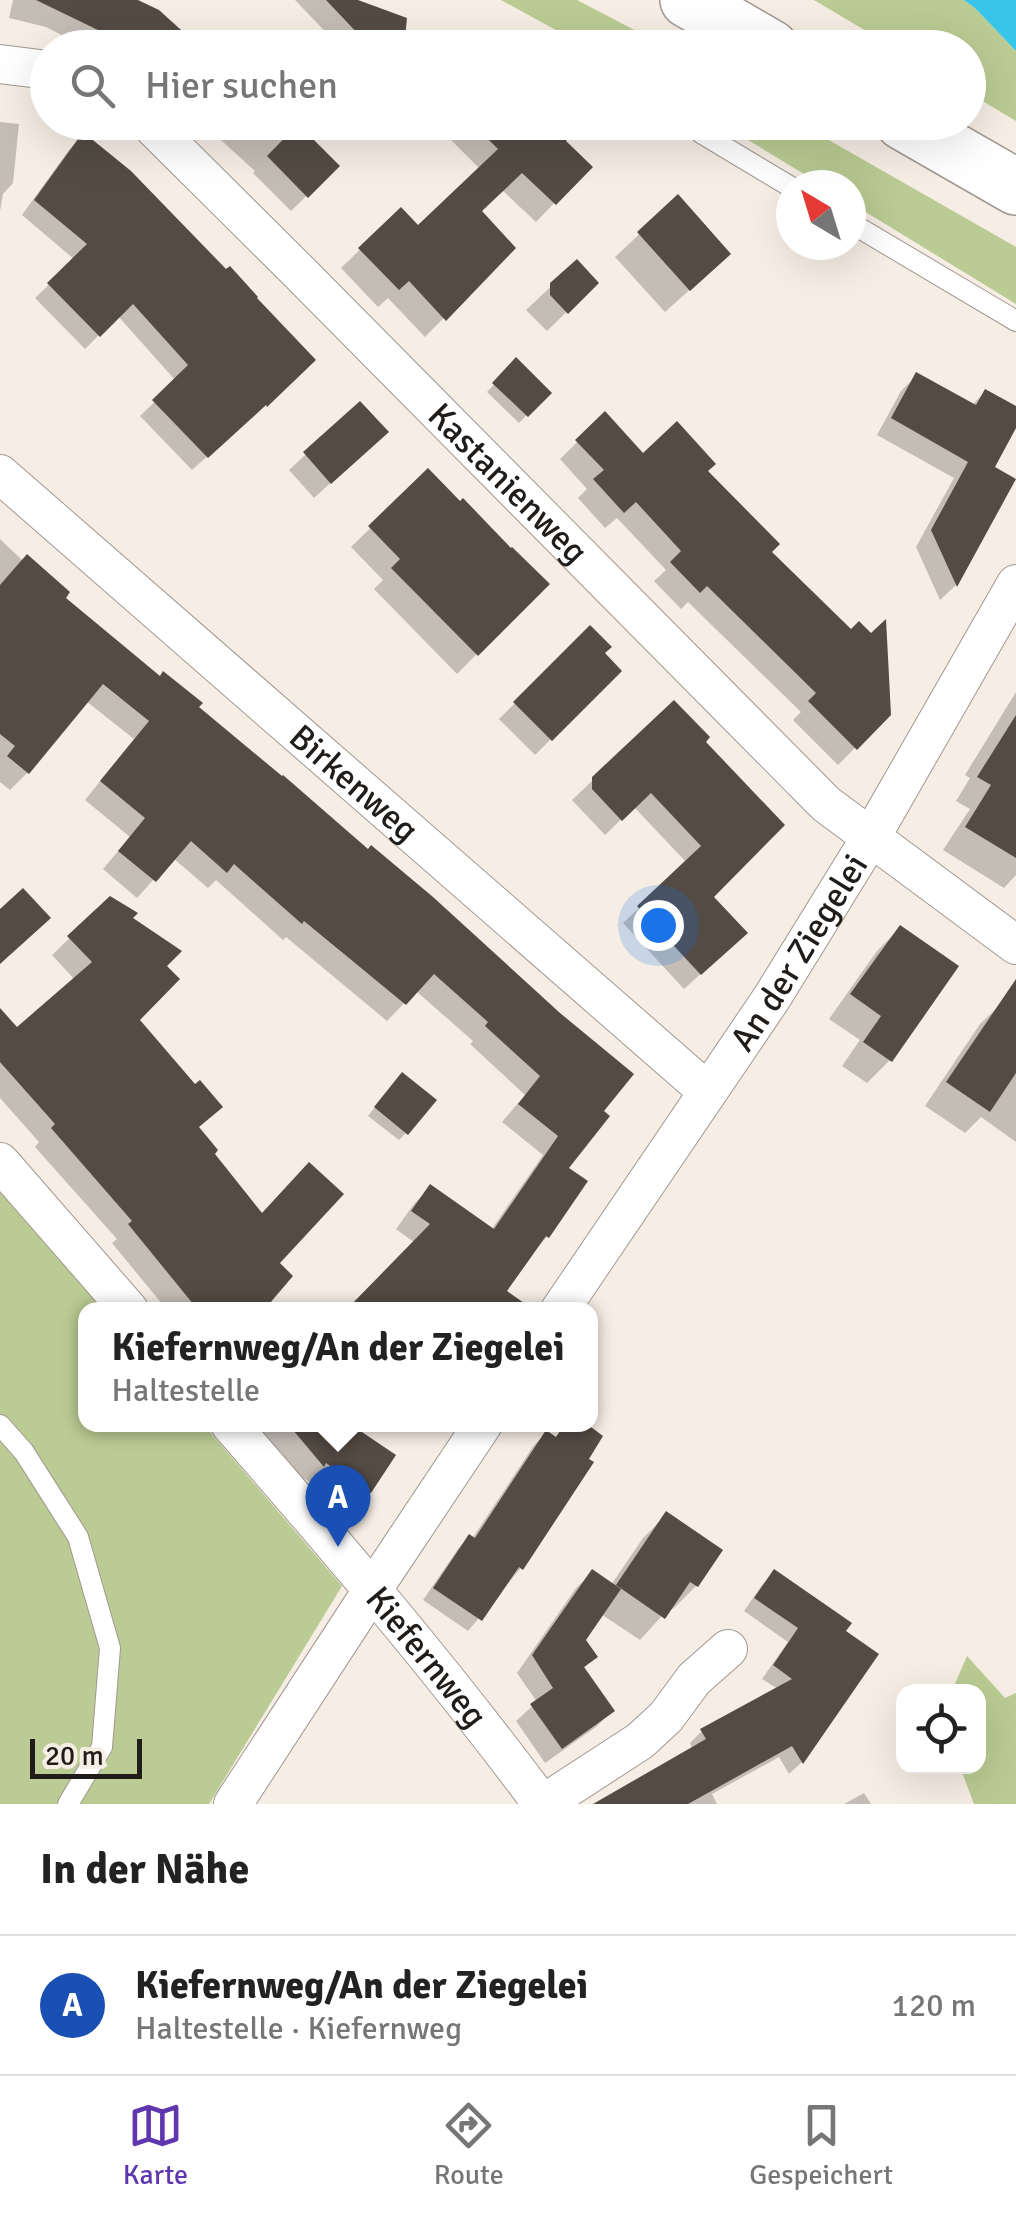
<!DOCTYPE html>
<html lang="de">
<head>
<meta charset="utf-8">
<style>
	body { margin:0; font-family:Signika,sans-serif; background:#f6f6f6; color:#222 }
	.controls { position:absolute; right:30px; bottom:30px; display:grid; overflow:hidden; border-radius:20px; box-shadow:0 10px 40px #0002 }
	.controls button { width:90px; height:90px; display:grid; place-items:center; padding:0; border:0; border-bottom:2px solid #e0e0e0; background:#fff; color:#222; font:50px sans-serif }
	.compass { position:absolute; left:776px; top:170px; width:90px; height:90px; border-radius:50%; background:#fff; box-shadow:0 10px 40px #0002; rotate:322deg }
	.scale { position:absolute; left:30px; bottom:25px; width:112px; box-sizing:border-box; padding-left:10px; border:5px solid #1f1c19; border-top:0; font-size:28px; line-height:35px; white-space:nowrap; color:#1f1c19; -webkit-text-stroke:8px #f6ede4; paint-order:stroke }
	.you { position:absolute; left:658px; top:925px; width:35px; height:35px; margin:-25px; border:8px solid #fff; border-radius:50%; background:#1a73e8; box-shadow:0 0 0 15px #1a73e833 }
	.badge { display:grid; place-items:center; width:65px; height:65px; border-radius:50%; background:#5f36ae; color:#fff; font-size:32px; font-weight:700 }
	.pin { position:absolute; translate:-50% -82px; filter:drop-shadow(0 2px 5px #0008) }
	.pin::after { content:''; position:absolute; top:52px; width:35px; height:30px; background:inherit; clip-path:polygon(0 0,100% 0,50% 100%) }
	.popup { position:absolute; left:78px; top:1302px; width:520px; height:130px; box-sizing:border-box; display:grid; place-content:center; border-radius:20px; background:#fff; filter:drop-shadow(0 2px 8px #0005); font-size:32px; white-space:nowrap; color:#767676 }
	.popup b { font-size:38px; color:#222 }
	.popup::after { content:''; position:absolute; left:50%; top:100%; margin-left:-20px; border:20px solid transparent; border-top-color:#fff }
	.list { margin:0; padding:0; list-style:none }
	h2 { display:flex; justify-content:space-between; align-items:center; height:130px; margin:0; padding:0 40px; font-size:42px }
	h2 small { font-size:32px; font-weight:400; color:#767676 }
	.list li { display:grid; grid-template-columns:65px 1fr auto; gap:30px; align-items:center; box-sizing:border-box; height:140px; padding:0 40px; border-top:2px solid #e0e0e0 }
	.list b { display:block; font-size:38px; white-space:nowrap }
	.list p { margin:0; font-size:32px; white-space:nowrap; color:#767676 }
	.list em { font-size:32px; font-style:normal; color:#767676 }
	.icon { flex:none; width:55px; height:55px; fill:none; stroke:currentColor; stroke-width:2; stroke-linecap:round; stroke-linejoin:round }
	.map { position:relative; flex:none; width:1016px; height:1804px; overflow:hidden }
	.search { position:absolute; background:#fff; box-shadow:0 10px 40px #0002; left:30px; right:30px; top:30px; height:110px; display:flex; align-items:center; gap:25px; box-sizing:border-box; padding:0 35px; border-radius:55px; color:#767676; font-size:38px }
	.sheet { height:270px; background:#fff }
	nav { display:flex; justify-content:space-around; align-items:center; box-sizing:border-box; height:140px; border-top:2px solid #e0e0e0; background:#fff; font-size:28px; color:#767676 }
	nav a { display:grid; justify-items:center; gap:5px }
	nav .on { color:#5f36ae }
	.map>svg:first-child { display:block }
</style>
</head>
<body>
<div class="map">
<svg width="1016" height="1804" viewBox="0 0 1016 1804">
	<rect width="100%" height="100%" fill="#f6ede4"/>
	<!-- green -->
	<path fill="#bacb93" d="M501,0H577L667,47H587Z
		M814,0H964L975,8L1016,51V121L969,93L968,48L893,47Z
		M720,123H799L1016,247V304L851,203V185H822Z
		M0,1187L105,1309L85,1310V1424L204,1425L342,1586L209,1804H0Z
		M967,1656L1005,1698L1016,1693V1804H974L960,1767L978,1766V1692L952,1691Z"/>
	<!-- water -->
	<path fill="#37c6e9" d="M964,0H1016V51L975,8Z"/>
	<!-- shadow -->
	<path fill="#0003" d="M13,0H132L189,41L203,48H87L46,27L9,18Z
		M295,0H351L401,48H341Z
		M0,122L19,124L13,183L3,194L0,211Z
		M201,122H321L307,136L337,166L291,211L253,173L255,171Z
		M442,122H580L562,141L589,167L536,222L502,190L479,212L512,248L425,337L388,298L378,307L341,268L401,210L418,228L480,169L438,127Z
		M83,136L313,360L251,419L250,418L192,470L140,416L176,381L118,316L85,349L35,298L75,260L22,215L69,150Z
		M678,198L705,276L665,312L615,257Z
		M577,262L596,283L547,331L526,310Z
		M516,361L548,393L519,423L487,392Z
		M917,375L972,405L985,392L1016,409V423L991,468L1012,480L955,586L940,600L916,547L954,478L877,435L901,391Z
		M360,404L370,447L314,498L289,470Z
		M605,415L643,456L705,472L768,552L889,714L838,765L793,720L801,712L688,602L681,609L654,581L666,570L617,518L605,528L578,498L587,489L560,459Z
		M428,472L546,584L457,674L374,589L383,580L351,547Z
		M0,539L62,598L196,707L600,1112L565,1169L585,1182L547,1237L531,1253L415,1243L396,1229L414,1204L431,1187L491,1230L543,1155L502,1122L525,1095L470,1044L473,1041L416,991L387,1021L286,937L283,940L216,880L208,888L173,858L137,898L103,869L130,837L85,800L134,739L86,701L27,773L10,790L0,782Z
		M590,629L602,654L619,671L535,755L499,719Z
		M1016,692V875L1004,888L943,850L970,809L956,801L970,778L965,775Z
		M674,703L710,896L729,948L684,989L623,923L687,863L634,807L605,835L572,800Z
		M110,899L129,919L164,966L136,1019L211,1153L264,1276L251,1310H167L112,1243L117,1239L35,1147L39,1142L0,1098V1012L16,1031L75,980L52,955Z
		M900,928L890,1060L867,1083L842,1066L860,1040L829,1019L877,951Z
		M1004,1001L1016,1009V1142L981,1117L965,1133L925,1106L980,1024Z
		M395,1082L406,1133L399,1140L368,1116Z
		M251,1424H349L369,1491L352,1508L287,1468Z
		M566,1424L521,1568L468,1631L423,1600L458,1549L470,1537L472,1539L534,1445L546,1434L554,1439Z
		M666,1515L696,1586L673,1609L670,1607L640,1640L601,1614L583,1640L595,1657L583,1669L612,1711L596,1727L545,1763L516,1721L537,1702L517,1673L576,1588L592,1573L611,1585L643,1538Z
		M774,1572L843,1632L875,1654L801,1763L789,1774L779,1757L712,1794L717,1804H600L693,1750L690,1743L702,1731L778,1689L762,1679L788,1642L744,1611L762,1585Z
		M864,1793L871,1804H844Z"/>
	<!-- building -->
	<path fill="#534b44" d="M36,0H138L159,10L201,48H135Z
		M326,0H358L407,18L404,48H360L362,38Z
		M471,122H583L566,141L593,167L556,205L522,173L482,211L516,248L446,321L409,281L399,290L358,248L401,207L418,225L498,149Z
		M298,124L340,166L308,198L267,156Z
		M83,132L131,171L226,269L230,266L258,297L257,298L316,360L267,407L266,405L208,458L152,400L188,365L133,304L100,337L47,283L87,244L34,200Z
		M678,194L731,254L690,291L637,232Z
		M577,259L599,283L568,314L550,295V283Z
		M516,357L552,393L528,417L492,383Z
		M916,372L976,405L985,389L1016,406V428L995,467L1016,479L957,587L931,530L968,462L891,418Z
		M360,401L389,432L331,484L303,452Z
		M605,411L643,453L677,421L716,464L708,471L780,544L772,552L851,629L859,621L871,633L886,619L891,715L857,750L808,701L816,693L707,586L700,593L670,562L681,551L636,502L624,513L593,479L604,470L575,440Z
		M428,468L460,501L463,498L511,548L512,547L550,584L478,656L391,568L400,559L368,526Z
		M27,554L70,592L66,598L160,676L163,671L203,703L199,707L282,776L283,775L368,849L371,845L433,897L560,1013L634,1074L604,1111L610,1116L569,1168L588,1181L549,1238L546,1236L507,1291L534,1310H346L430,1224L411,1211L430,1184L494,1229L558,1136L518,1104L540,1076L485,1026L488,1022L434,974L406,1005L304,921L302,924L234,864L227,873L191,841L156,882L118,851L145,818L100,781L149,721L103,684L29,774L7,756L15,746L0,734V585Z
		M590,625L612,647L605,653L622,671L552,741L513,702Z
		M674,700L710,737L706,742L785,825L714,897L748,933L701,975L637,906L701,846L651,793L622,821L592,789V777Z
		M1016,715V858L965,827L991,785L977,777Z
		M23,888L51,918L0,964V909Z
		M110,896L138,913L133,918L182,951L167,966L180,979L140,1020L195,1084L200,1080L223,1107L199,1127L218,1150L215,1154L262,1213L309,1162L344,1194L280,1263L293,1276L264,1310H198L128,1224L132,1221L51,1128L55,1124L0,1062V1008L17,1027L92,962L67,936Z
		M900,925L959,966L892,1062L863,1042L881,1016L850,994Z
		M1016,979V1073L990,1112L946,1082Z
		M402,1072L437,1100L408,1135L374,1107Z
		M288,1424H350L396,1455L371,1493L326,1463L324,1467Z
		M565,1424H587L603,1436L589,1459L594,1462L523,1570L519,1567L482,1621L433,1588L469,1534L475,1538L546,1430L556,1437Z
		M666,1511L723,1550L698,1587L690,1582L665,1619L616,1585Z
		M592,1569L621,1589L586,1640L598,1657L584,1667L615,1711L562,1749L530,1704L553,1688L532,1655Z
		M774,1569L852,1623L846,1631L879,1654L803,1764L792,1746L688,1804H593L706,1739L700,1729L792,1679L773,1665L798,1628L754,1598Z"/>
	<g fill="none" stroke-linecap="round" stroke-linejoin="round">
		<defs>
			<path id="service" d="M701,133L791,187
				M851,223L1016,321
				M0,1425L24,1452L78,1537L110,1648L102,1747L68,1804"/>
			<g id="minor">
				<path d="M0,64L48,70"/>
				<path id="s1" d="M148,122L300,273L826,804L1016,945"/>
				<path id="s2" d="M0,474L707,1091"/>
				<path d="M0,1162L129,1310"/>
				<path id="s3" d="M560,1310L771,999L871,837L1016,584"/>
				<path id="s4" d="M230,1424C338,1548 444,1672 542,1804"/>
				<path d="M233,1804L373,1589L483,1424"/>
				<path d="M543,1804L640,1741L666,1717L694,1679L728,1649"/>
			</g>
			<path id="secondary" d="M688,0L771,48
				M903,122L1016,187"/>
		</defs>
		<!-- service casing -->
		<use href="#service" stroke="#a19991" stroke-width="22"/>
		<!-- minor casing -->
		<use href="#minor" stroke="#a19991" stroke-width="40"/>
		<!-- secondary casing -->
		<use href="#secondary" stroke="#a19991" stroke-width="58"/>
		<!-- service -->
		<use href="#service" stroke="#fff" stroke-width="20"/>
		<!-- minor -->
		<use href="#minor" stroke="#fff" stroke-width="38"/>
		<!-- secondary -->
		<use href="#secondary" stroke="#fff" stroke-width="55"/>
	</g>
	<g text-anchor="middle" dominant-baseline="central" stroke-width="10" stroke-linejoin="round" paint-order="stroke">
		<!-- street labels -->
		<g font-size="35" fill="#1f1c19" stroke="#f6ede4">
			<text stroke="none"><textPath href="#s1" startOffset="510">Kastanienweg</textPath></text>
			<text stroke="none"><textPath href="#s2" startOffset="470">Birkenweg</textPath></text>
			<text stroke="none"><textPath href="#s3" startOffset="430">An der Ziegelei</textPath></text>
			<text stroke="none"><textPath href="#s4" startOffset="305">Kiefernweg</textPath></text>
		</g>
	</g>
</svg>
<div class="controls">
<button><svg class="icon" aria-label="locate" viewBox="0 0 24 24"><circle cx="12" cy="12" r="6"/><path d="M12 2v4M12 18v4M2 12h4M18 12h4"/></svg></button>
</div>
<svg class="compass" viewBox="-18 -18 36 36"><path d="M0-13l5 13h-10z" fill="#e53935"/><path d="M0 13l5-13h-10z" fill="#767676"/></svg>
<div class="scale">20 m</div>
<div class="you"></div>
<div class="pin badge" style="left:338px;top:1547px;background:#1a4fb4">A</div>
<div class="popup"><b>Kiefernweg/An der Ziegelei</b>Haltestelle</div>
<div class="search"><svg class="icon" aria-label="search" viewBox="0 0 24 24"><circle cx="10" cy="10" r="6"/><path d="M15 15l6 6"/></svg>Hier suchen</div>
</div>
<section class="sheet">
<h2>In der Nähe<small></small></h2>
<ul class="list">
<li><span class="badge" style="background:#1a4fb4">A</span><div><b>Kiefernweg/An der Ziegelei</b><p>Haltestelle · Kiefernweg</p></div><em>120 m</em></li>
</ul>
</section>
<nav>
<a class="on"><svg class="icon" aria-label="map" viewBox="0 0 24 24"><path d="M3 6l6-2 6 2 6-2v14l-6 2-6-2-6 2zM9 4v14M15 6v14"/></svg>Karte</a>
<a><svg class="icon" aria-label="directions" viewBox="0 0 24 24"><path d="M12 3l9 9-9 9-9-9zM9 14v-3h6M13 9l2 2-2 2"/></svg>Route</a>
<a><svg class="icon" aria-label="saved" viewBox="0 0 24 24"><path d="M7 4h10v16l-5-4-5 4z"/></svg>Gespeichert</a>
</nav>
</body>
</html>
